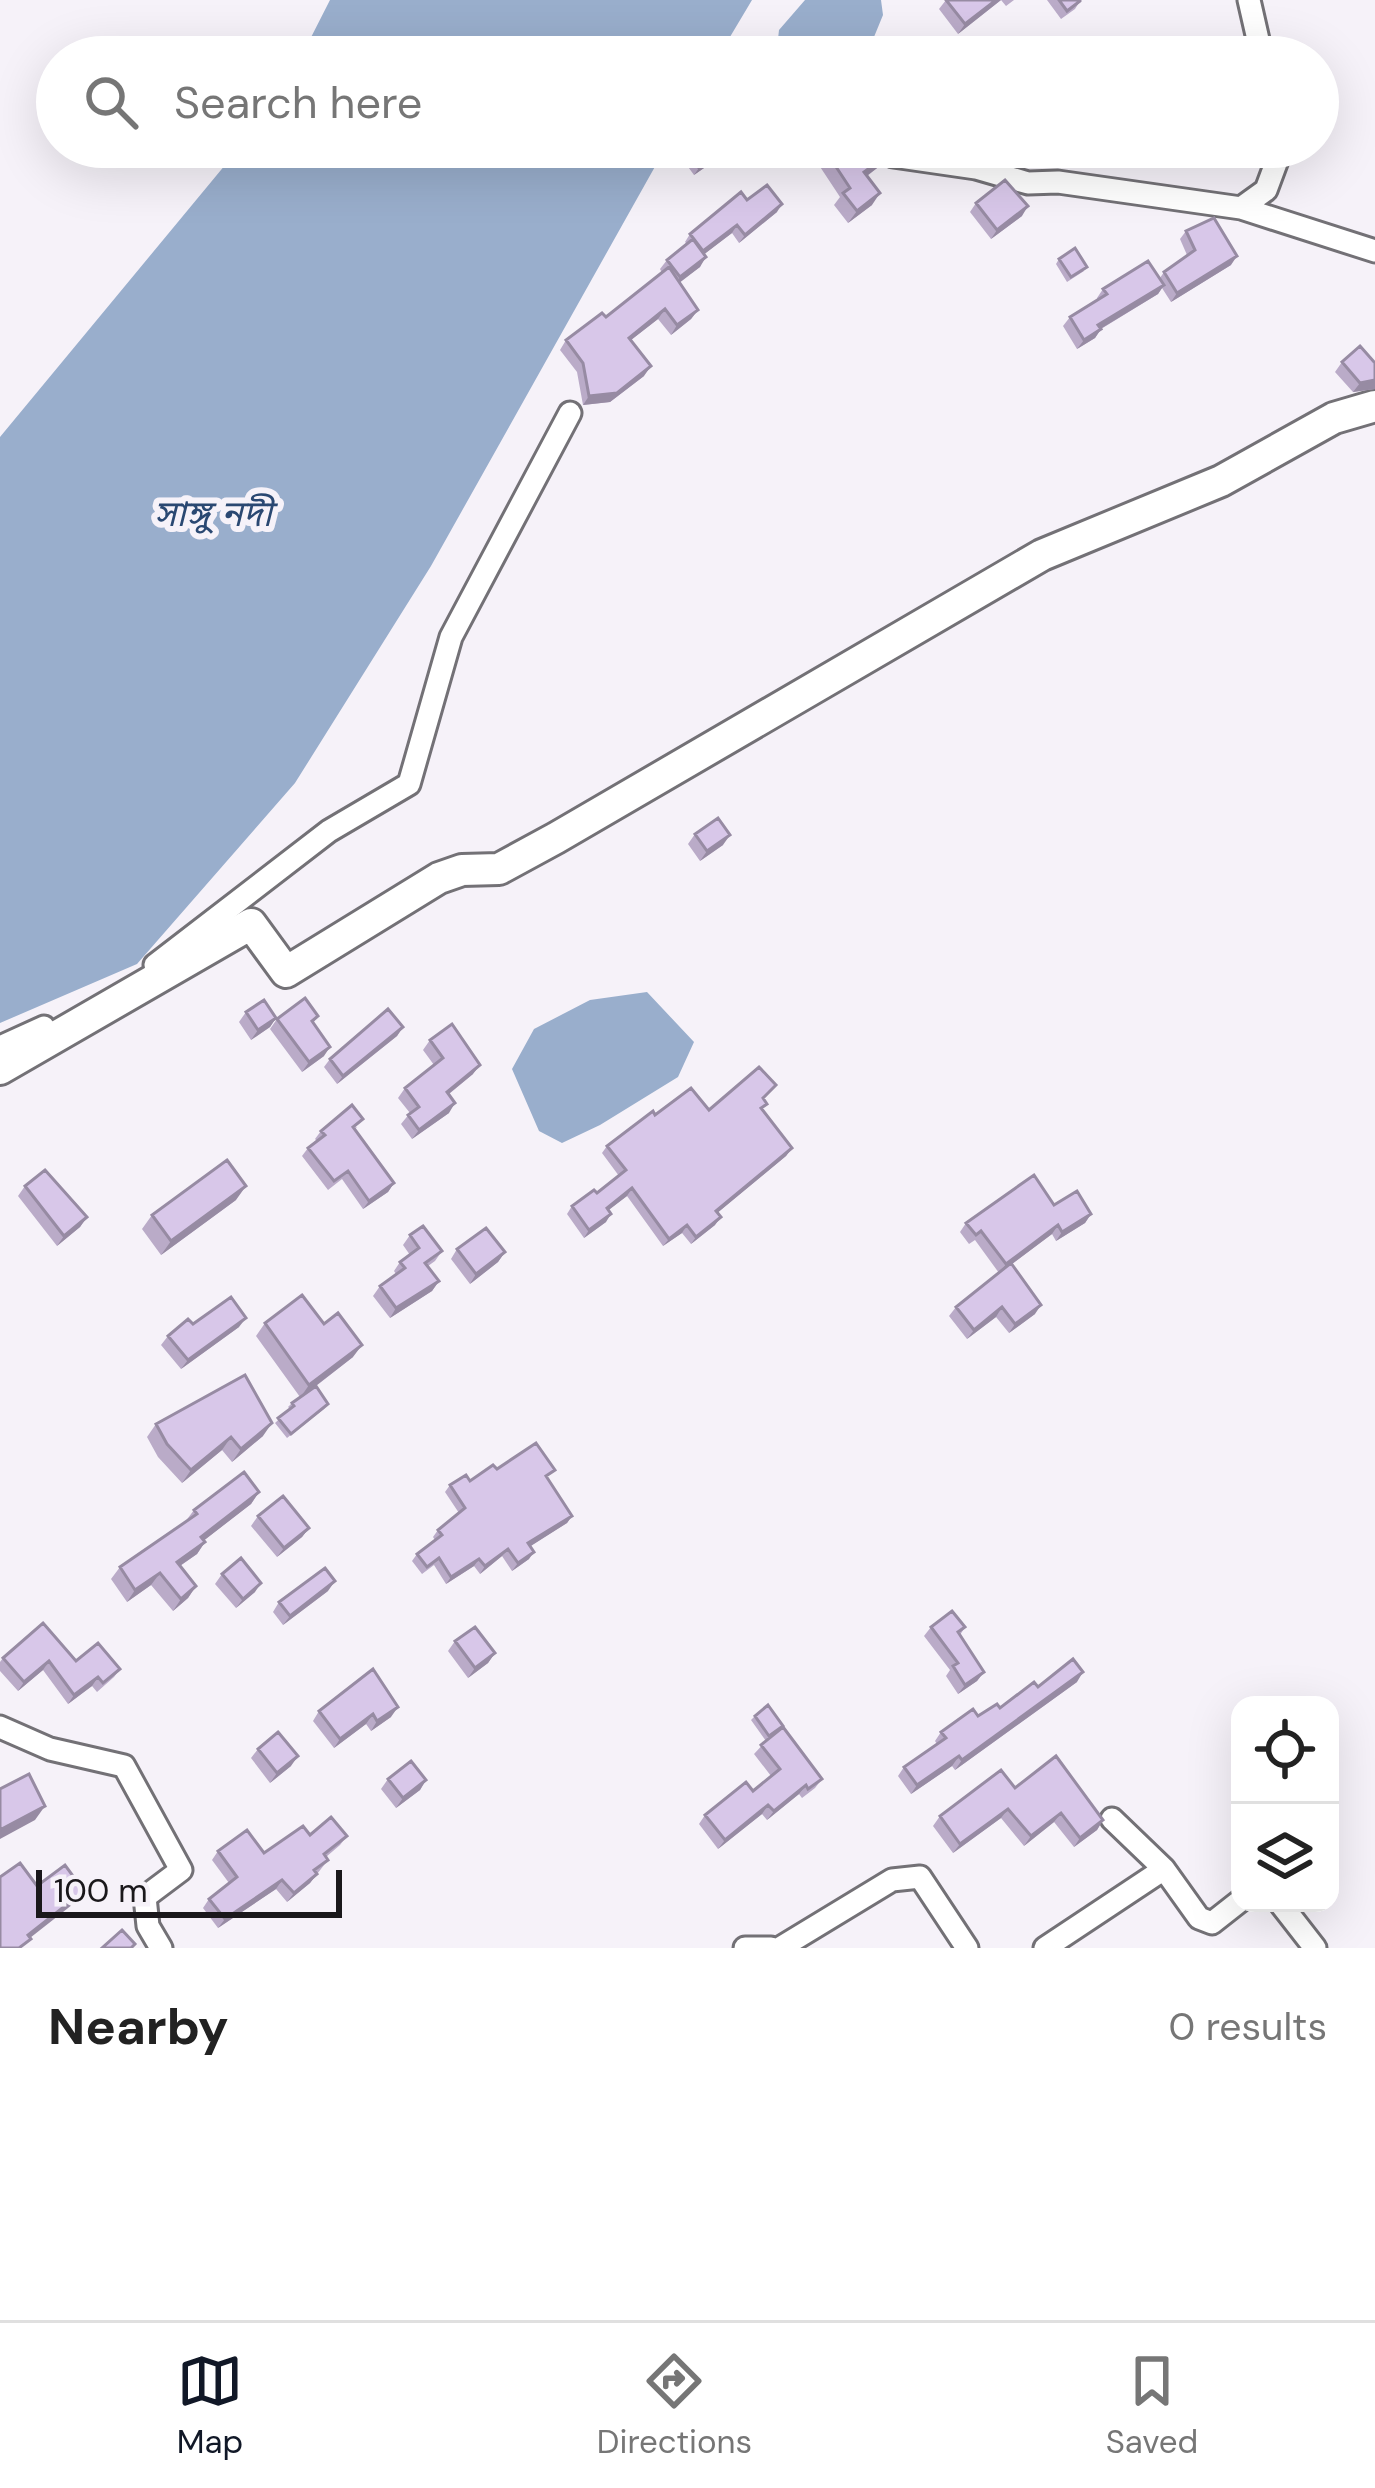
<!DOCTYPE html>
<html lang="en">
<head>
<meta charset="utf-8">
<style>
	body { margin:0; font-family:"DM Sans","Noto Sans Bengali",sans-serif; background:#f6f6f6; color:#222 }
	.controls { position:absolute; right:36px; bottom:36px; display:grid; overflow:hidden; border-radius:24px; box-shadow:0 12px 48px #0002 }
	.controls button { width:108px; height:108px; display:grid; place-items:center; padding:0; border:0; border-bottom:3px solid #e0e0e0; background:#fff; color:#222; font:60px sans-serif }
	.scale { position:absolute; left:36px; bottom:30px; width:306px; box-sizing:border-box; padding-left:12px; border:6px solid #1a181b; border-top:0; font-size:33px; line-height:42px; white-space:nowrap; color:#1a181b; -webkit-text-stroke:9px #f6f2f9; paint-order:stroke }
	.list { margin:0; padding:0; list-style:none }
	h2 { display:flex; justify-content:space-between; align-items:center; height:156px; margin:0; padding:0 48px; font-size:51px }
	h2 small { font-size:39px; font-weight:400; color:#767676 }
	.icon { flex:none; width:66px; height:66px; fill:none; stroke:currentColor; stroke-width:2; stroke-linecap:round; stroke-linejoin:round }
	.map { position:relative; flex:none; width:1375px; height:1948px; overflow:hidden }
	.search { position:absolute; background:#fff; box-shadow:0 12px 48px #0002; left:36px; right:36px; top:36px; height:132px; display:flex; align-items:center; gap:30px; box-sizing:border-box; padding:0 42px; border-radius:66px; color:#767676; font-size:45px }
	.sheet { height:372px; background:#fff }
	nav { display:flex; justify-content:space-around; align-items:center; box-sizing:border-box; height:168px; border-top:3px solid #e0e0e0; background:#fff; font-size:33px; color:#767676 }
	nav a { display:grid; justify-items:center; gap:6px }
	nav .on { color:#111827 }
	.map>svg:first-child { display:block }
</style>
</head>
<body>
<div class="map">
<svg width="1375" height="1948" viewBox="0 0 1375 1948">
	<rect width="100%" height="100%" fill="#f6f2f9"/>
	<!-- water -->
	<path fill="#99aecc" d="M330,0H752L718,57H301Z
		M805,0H881L883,15L867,54L776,57L779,30Z
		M240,147H666L431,566L295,783L137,964L0,1023V437Z
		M647,992L694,1042L678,1077L600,1125L562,1143L539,1131L512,1069L534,1029L590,1000Z"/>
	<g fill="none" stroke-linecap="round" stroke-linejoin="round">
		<defs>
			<path id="street" d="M1249,0L1262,57
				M893,156L976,168L1028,183L1058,182L1241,208L1375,251
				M1241,208L1266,190L1282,147
				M155,965L329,831L409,784L451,637L570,413
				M0,1047L44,1027
				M0,1727L50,1749L124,1766L181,1870L145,1897L148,1926L161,1948
				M1112,1819L1164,1869L1199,1918L1212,1923L1240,1901
				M1280,1903L1315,1948
				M745,1948H771
				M780,1948L892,1880L920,1877L967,1948
				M1045,1948L1164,1869"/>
			<path id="secondary" d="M0,1069L251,924L286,972L439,878L462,870L499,869L556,838L1042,555L1221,481L1334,418L1375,406"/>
		</defs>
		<!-- street casing -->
		<use href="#street" stroke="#737176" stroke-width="27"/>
		<!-- secondary casing -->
		<use href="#secondary" stroke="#737176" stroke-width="36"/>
		<!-- street -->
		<use href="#street" stroke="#fff" stroke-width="21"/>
		<!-- secondary -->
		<use href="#secondary" stroke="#fff" stroke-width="30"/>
	</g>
	<!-- wall -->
	<path fill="#baabc8" d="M946,0H1014L1006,6L1001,0L958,34L939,9Z
		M1047,0H1080V1L1075,9L1061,19Z
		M689,147H734L694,175L683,160L692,150Z
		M807,147H888L881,165L867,176L872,205L848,223L834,205L840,197Z
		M747,200L777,212L739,243L732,233L704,254L700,267L679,282L698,310L691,319L671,335L658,319L631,340L644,376L610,402L583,405L577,372L560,350L566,340L606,317L662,273L660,269L667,260L687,244L685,242L690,234Z
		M976,203L1022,216L991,239L970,212Z
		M1186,231L1231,265L1171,302L1162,288L1158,294L1101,329L1095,338L1077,349L1063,326L1070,317L1098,300L1097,298L1103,289L1160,278L1164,272L1187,255L1180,239Z
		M1059,259L1084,271L1067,282L1056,264Z
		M1342,362L1375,363V389L1353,392L1335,372Z
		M695,834L723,845L700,861L688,844Z
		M246,1012L276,1018L270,1027L251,1040L239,1022Z
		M318,1016L313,1023L324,1056L302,1072L270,1029L277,1019Z
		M403,1027L397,1036L337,1084L324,1067L330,1059Z
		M430,1040L473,1074L449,1094V1113L412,1139L401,1124L410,1113L398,1098L405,1088L434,1065L423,1050Z
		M776,1085L764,1099L763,1110L792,1148L786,1156L717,1213L715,1225L691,1244L682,1233L663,1246L627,1196L608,1210L606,1222L584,1238L567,1214L572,1206L597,1193L619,1176L602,1153L607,1146L655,1115L709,1110Z
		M357,1127L355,1129L394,1183L388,1192L363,1209L342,1179L328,1190L302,1156L308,1148L317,1141L315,1139L321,1131Z
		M25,1186L87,1217L80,1227L57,1246L18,1196Z
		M236,1200L161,1255L142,1229L152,1215Z
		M1054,1205L1091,1214L1085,1223L1056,1241L1052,1234L1012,1264L1035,1314L1009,1333L996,1317L967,1339L949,1316L956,1307L999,1273L975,1240L969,1244L960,1232L966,1223Z
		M410,1235L442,1251L435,1261L428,1266L439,1281L432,1291L390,1318L373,1296L380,1286L396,1274L394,1271L400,1262L410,1255L403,1245Z
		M457,1249L505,1252L498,1262L470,1284L451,1259Z
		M265,1323L324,1324L353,1357L316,1386L328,1404L324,1409L287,1438L275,1423L290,1409L288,1407L292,1403L300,1397L256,1336Z
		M193,1324L239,1327L181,1369L161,1345L168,1336Z
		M156,1424L263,1436L232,1462L222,1450L182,1483L158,1457L147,1437Z
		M497,1469L548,1478L572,1516L567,1523L530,1546L529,1559L512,1571L502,1556L480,1574L474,1566L446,1584L434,1565L422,1574L412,1561L417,1554L435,1540L433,1537L438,1530L459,1513L445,1492L450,1485L470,1481Z
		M259,1492L251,1504L204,1540L205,1542L197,1554L180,1566L196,1586L188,1598L173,1611L151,1585L127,1602L111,1579L120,1567L185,1522L194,1510Z
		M258,1516L309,1528L302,1537L277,1557L251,1526Z
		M222,1574L255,1592L236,1608L215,1584Z
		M328,1591L283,1625L273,1612L279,1602Z
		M931,1627H965L960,1635L984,1672L977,1681L958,1694L946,1676L950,1670L924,1636Z
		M455,1641L495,1653L488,1663L468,1678L448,1651Z
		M3,1658L76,1661L120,1669L114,1677L97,1692L92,1686L68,1704L43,1670L18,1691L0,1671V1662Z
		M1077,1682L955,1770L952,1766L911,1794L898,1776L904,1767L937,1744L935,1741L941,1732L1000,1708L1038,1687Z
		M319,1711L391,1717L371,1731L366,1724L334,1748L313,1721Z
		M755,1716L783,1726L822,1779L815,1788L802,1798L799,1794L767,1820L762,1814L718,1849L699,1824L705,1815L753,1791L771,1776L754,1754L766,1741L751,1720Z
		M258,1749L291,1766L270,1783L251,1758Z
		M388,1779L426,1780L420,1790L396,1808L381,1789Z
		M1015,1788L1103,1820L1097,1830L1074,1847L1054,1822L1024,1846L1001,1818L953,1853L933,1826L940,1816Z
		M310,1835L347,1836L340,1845L326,1857L328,1860L310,1883L287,1902L276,1889L218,1928L203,1908L209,1899L229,1883L212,1860L218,1851L264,1853Z"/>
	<!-- shaded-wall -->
	<path fill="#978ba3" d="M996,0H1001L958,34L965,24Z
		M729,147H734L694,175L699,168Z
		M890,153L881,165L856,184L864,172Z
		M1028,162H1053L1050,167H1025Z
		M880,193L872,205L848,223L857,211Z
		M782,204L777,212L739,243L745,235Z
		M1028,206L1022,216L991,239L997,230Z
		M737,225L732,233L698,259L703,251Z
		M1237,256L1231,265L1171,302L1177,293Z
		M706,257L700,267L674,287L680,277Z
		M1164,285L1158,294L1092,334L1098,325Z
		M665,309L658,319L622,347L629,338Z
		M698,310L691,319L671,335L677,325Z
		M1101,329L1095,338L1077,349L1084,340Z
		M651,366L644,376L610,402L583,405L589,396Z
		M1375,380V389L1353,392L1360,383Z
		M730,835L723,845L700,861L707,851Z
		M276,1018L270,1027L251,1040L258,1030Z
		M403,1027L397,1036L337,1084L343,1076Z
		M330,1047L324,1056L302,1072L309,1062Z
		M480,1065L473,1074L440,1101L447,1092Z
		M455,1103L449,1113L412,1139L419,1130Z
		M792,1148L786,1156L710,1219L716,1211Z
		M394,1183L388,1192L363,1209L369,1201Z
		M246,1186L236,1200L161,1255L171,1241Z
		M632,1188L627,1196L601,1216L607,1208Z
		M611,1214L606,1222L584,1238L589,1230Z
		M1091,1214L1085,1223L1056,1241L1062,1232Z
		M87,1217L80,1227L57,1246L64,1236Z
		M721,1217L715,1225L691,1244L696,1237Z
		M687,1225L682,1233L663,1246L669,1239Z
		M1058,1225L1052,1234L1000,1273L1006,1264Z
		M505,1252L498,1262L470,1284L476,1274Z
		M439,1281L432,1291L390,1318L396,1308Z
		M1041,1305L1035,1314L1009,1333L1015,1324Z
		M1002,1307L996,1317L967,1339L974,1330Z
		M246,1318L239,1327L181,1369L188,1360Z
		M362,1345L353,1357L300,1398L309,1385Z
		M272,1423L263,1436L232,1462L241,1449Z
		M231,1437L222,1450L182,1483L191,1470Z
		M259,1492L251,1504L193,1549L201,1537Z
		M572,1516L567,1523L523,1551L528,1543Z
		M309,1528L302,1537L277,1557L284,1548Z
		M205,1542L197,1554L168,1574L177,1562Z
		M508,1549L502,1556L480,1574L485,1566Z
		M534,1552L529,1559L512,1571L518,1563Z
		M479,1559L474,1566L446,1584L451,1577Z
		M160,1573L151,1585L127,1602L135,1590Z
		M335,1581L328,1591L283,1625L290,1616Z
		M261,1583L255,1592L236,1608L243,1599Z
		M196,1586L188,1598L173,1611L181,1599Z
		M495,1653L488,1663L468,1678L475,1668Z
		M49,1661L43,1670L18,1691L24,1682Z
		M984,1672L977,1681L958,1694L965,1685Z
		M1083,1672L1077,1682L955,1770L962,1760Z
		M98,1677L92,1686L68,1704L74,1695Z
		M398,1707L391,1717L371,1731L377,1721Z
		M373,1714L366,1724L334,1748L340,1739Z
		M298,1756L291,1766L270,1783L277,1773Z
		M959,1756L952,1766L911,1794L917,1785Z
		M426,1780L420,1790L396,1808L403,1798Z
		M806,1785L799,1794L767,1820L774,1811Z
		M768,1805L762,1814L718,1849L725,1840Z
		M45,1806L35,1820L0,1839V1830Z
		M1008,1809L1001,1818L953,1853L960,1844Z
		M1061,1813L1054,1822L1024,1846L1031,1836Z
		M1103,1820L1097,1830L1074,1847L1080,1838Z
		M317,1874L310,1883L287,1902L294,1893Z
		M282,1880L276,1889L218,1928L225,1919Z
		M84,1891L77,1901L21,1945L28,1935Z"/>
	<!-- building -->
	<path fill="#d8c7e9" stroke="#978ba3" stroke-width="3" d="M946,0H996L965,24Z
		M1059,0H1080V1L1067,11Z
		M696,147H729L699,168L688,153Z
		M823,147H888L890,153L864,172L880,193L857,211L843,193L850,188Z
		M1043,148L1053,162H1028L1027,160Z
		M1005,180L1028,206L997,230L976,203Z
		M767,185L782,204L745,235L737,225L703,251L690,234L741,192L747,200Z
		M1214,218L1237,256L1177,293L1164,272L1195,250L1186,231Z
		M693,239L706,257L680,277L667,260Z
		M1075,248L1087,267L1071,277L1059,259Z
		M1148,261L1164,285L1098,325L1101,329L1084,340L1070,317L1107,294L1103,289Z
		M669,267L698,310L677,325L665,309L629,338L651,366L617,393L589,396L583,363L566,340L602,313L606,317Z
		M1360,346L1375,363V380L1360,383L1342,362Z
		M718,818L730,835L707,851L695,834Z
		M305,998L318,1016L312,1021L330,1047L309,1062L277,1019Z
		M264,1000L276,1018L258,1030L246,1012Z
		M388,1009L403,1027L343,1076L330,1059Z
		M452,1024L480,1065L447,1092L455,1103L419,1130L408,1115L419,1107L405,1088L443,1058L430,1040Z
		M759,1067L776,1085L763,1098L767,1104L761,1108L792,1148L716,1211L721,1217L696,1237L687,1225L669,1239L632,1188L607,1208L611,1214L589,1230L572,1206L594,1190L597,1193L626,1170L607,1146L653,1111L655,1115L691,1088L709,1110Z
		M352,1105L363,1119L353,1127L394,1183L369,1201L348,1171L334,1181L308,1148L325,1135L321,1131Z
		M227,1160L246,1186L171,1241L152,1215Z
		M45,1170L87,1217L64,1236L25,1186Z
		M1034,1175L1054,1205L1077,1191L1091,1214L1062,1232L1058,1225L1006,1264L981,1231L976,1235L966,1223Z
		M423,1226L442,1251L425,1263L439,1281L396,1308L380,1286L405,1268L400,1262L419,1248L410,1235Z
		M486,1228L505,1252L476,1274L457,1249Z
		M1011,1263L1041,1305L1015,1324L1002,1307L974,1330L956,1307Z
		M302,1295L324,1324L338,1313L362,1345L309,1385L265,1323Z
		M231,1297L246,1318L188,1360L168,1336L188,1319L193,1324Z
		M245,1375L272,1423L241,1449L231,1437L191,1470L167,1444L156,1424Z
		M316,1386L328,1404L291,1434L278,1418L294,1406L292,1403Z
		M536,1443L555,1470L546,1476L572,1516L528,1543L534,1552L518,1563L508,1549L485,1566L479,1559L451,1577L439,1558L427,1567L417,1554L442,1535L438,1530L465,1508L450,1485L466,1475L470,1481L493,1465L497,1469Z
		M244,1472L259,1492L201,1537L205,1542L177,1562L196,1586L181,1599L160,1573L135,1590L120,1567L197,1514L194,1510Z
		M283,1496L309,1528L284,1548L258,1516Z
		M241,1558L261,1583L243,1599L222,1574Z
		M325,1568L335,1581L290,1616L279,1602Z
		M952,1611L965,1627L958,1632L984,1672L965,1685L953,1666L958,1663L931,1627Z
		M43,1623L76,1661L98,1643L120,1669L103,1683L98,1677L74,1695L49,1661L24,1682L3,1658Z
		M475,1627L495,1653L475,1668L455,1641Z
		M1073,1659L1083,1672L962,1760L959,1756L917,1785L904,1767L946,1738L941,1732L973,1709L978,1716L997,1704L1000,1708L1034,1682L1038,1687Z
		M373,1669L398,1707L377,1721L373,1714L340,1739L319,1711Z
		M768,1705L783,1726L769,1736L755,1716Z
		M783,1727L822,1779L808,1789L806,1785L774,1811L768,1805L725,1840L705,1815L746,1782L753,1791L780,1769L761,1745Z
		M278,1732L298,1756L277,1773L258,1749Z
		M1056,1756L1103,1820L1080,1838L1061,1813L1031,1836L1008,1809L960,1844L940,1816L1001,1770L1015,1788Z
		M411,1761L426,1780L403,1798L388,1779Z
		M29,1774L45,1806L0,1830V1789Z
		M331,1817L347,1836L324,1854L328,1860L314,1870L317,1874L294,1893L282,1880L225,1919L209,1899L237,1877L218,1851L247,1830L264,1853L303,1826L310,1835Z
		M20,1863L37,1886L65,1865L84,1891L28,1935L31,1939L19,1948H0V1877Z
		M122,1930L135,1944L131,1948H102Z"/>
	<g text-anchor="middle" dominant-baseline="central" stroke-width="12" stroke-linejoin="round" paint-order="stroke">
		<!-- water labels -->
		<g font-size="36" font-style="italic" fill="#2a4872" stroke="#f6f2f9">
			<text x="213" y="513">সাঙ্গু নদী</text>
		</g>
	</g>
</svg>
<div class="controls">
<button><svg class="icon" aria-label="locate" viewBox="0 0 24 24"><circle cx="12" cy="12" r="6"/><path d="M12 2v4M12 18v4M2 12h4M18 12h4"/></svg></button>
<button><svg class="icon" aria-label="layers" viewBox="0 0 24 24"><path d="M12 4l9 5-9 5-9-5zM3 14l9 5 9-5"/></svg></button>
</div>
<div class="scale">100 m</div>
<div class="search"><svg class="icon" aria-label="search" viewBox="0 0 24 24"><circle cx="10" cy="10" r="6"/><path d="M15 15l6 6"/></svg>Search here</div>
</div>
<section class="sheet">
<h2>Nearby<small>0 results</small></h2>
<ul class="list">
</ul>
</section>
<nav>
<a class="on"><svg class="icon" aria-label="map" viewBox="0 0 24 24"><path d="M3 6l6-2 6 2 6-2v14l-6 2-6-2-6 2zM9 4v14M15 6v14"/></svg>Map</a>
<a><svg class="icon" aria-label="directions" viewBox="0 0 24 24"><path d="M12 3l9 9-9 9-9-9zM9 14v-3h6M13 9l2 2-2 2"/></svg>Directions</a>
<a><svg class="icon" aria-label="saved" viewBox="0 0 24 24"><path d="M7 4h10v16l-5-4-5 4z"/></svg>Saved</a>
</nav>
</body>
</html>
